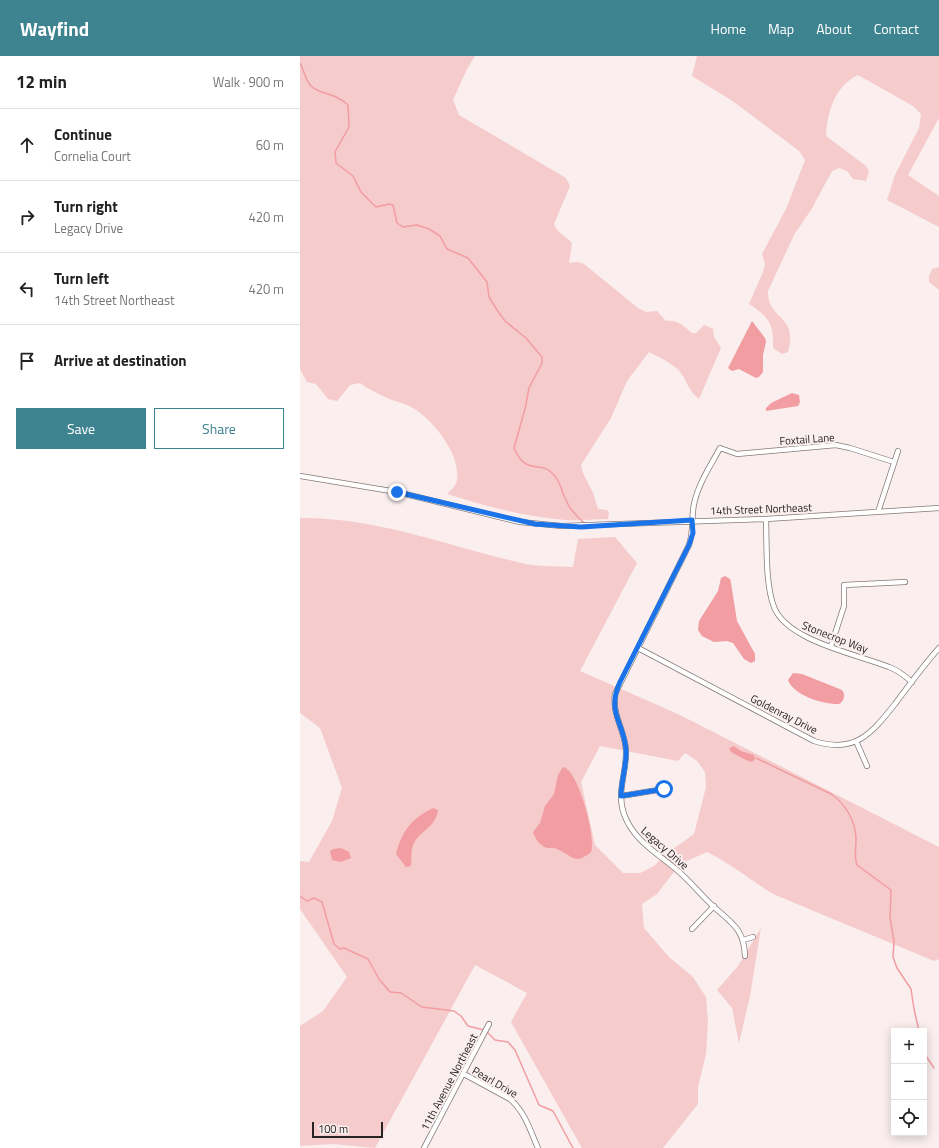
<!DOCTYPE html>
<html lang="en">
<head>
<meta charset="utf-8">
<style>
	body { margin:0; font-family:"Titillium Web",sans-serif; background:#f2f2f2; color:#222 }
	.controls { position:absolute; right:12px; bottom:12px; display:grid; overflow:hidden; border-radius:0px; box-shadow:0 2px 10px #0003 }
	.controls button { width:36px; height:36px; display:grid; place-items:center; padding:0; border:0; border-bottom:1px solid #e0e0e0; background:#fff; color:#222; font:20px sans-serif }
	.scale { position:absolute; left:12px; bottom:10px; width:71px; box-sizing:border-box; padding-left:4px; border:2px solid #272323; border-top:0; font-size:11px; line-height:14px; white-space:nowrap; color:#272323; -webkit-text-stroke:3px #faeeee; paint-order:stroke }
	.stop { position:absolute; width:12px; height:12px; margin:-9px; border:3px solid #1a73e8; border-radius:50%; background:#fff }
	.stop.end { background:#1a73e8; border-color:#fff; box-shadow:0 1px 4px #0008 }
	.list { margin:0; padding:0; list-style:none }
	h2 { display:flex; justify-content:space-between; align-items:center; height:52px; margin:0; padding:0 16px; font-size:17px }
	h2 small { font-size:13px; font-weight:400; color:#767676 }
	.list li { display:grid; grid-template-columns:26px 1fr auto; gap:12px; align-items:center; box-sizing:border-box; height:72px; padding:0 16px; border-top:1px solid #e0e0e0 }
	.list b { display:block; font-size:15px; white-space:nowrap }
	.list p { margin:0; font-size:13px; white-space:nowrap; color:#767676 }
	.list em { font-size:13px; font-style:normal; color:#767676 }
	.actions { display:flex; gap:8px; padding:12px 16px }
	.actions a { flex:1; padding:9px 0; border:1px solid #3e8390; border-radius:0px; text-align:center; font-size:14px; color:#3e8390 }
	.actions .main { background:#3e8390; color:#fff }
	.icon { flex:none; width:22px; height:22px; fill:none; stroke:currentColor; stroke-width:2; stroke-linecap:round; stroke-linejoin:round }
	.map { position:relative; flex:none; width:639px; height:1092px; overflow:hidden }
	header { display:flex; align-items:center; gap:24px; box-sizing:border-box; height:56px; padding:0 20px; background:#3e8390; color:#fff }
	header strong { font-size:19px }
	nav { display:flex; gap:22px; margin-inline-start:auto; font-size:14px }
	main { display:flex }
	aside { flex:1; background:#fff }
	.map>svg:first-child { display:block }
</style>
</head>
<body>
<header>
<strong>Wayfind</strong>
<nav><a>Home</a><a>Map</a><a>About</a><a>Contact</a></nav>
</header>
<main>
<aside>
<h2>12 min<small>Walk · 900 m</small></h2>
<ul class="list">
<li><svg class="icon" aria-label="ahead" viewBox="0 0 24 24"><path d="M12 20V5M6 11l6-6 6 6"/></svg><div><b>Continue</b><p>Cornelia Court</p></div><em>60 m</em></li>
<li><svg class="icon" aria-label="right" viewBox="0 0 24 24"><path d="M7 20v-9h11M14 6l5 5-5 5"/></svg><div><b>Turn right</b><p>Legacy Drive</p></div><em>420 m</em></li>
<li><svg class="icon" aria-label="left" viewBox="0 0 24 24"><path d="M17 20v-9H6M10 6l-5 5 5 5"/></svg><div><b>Turn left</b><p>14th Street Northeast</p></div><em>420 m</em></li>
<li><svg class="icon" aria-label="arrive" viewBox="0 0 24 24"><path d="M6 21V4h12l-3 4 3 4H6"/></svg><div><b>Arrive at destination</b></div></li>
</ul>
<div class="actions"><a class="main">Save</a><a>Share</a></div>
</aside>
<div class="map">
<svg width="639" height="1092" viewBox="0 0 639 1092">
	<rect width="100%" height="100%" fill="#faeeee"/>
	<!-- green -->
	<path fill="#f6cbcc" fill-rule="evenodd" d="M0,0H175L167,13L153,44L159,59L266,122L270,130L254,168C256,176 267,181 272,187L269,207L278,206L284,208L338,252L346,256L357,255L366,265C377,263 384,270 392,277H396L404,269L413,273L414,281L421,292L399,343C390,336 388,329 383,320C376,308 360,302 349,296L327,325L311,362L281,409L283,417L293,437L298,453L307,454L309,457L308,463C294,463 279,465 265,464C225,461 185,450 147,438C151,434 156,430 157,424C161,398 131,360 109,350C104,347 97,346 92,344C80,339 70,334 60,327L50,329L37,345L28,343L16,328L7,326L0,313Z
		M397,0H639V62L608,119L639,140V171L587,144L595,119L619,72L621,58L613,50L558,19C535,30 527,56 526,80L566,110L569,115L566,125L553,123L547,115L539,112L532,115L511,154L494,179L468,235C467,265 499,258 488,296L482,298L473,292C474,268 469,261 449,248L463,216L465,208L462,198L486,153L505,104L499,95L434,46L392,20Z
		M639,211V234L629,226V220L632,213Z
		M0,462C76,461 148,490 221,507C237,511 256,510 273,511L278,483L315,481L337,507L280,615L380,659L639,791V903L634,905L473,838C451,824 431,808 407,796L380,808L357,838L342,848L344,872L369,901L393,921L406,941L408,965L406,998L398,1031V1048L363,1092H282L211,966L227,937L175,909L75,1092L33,1088L0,1090V970L23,955L47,921L0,853V805L9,806L32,765L42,732L20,672L0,657ZM300,690L378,705L385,697L397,705L405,716L406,731L394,778L366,798L354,810L340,817H323L295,789L281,726Z
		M461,872L450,940L439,987L432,952L417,934L438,910Z"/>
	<!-- water -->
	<path fill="#f19da2" d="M452,265L465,282L466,286L463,299V316L459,321L456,322L439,313L432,315L428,312Z
		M492,337L499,339L500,346L498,350L466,355V352L471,347Z
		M425,520L430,523L431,527L437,565L455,598V605L451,607L444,603L433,587L427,585L414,586L402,580L398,574L399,565L418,535L421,522Z
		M493,617L502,618L542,634C546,639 544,645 539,648C524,649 493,639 488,624Z
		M434,690L441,695L454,699L455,703L452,706L446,704L431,696L429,692Z
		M263,711C278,713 297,783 291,796C274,810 272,799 257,793C254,791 251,792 248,792C240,791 235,782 233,776L240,767L245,750L254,738L258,719Z
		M133,752L138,754C136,771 121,774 114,787C110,795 112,802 111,810L106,811L96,798C102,775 111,763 133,752Z
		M41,792L49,796L51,802L41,806L32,804L30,795L33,793Z"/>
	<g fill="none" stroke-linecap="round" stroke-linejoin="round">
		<!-- stream -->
		<path stroke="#f19da2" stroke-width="1.5" d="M0,7C4,14 5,24 11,30C20,39 35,36 48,49L49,71L35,96L36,107L53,120L61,136L76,151L89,148L93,149L97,167L103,171L117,169L129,173L140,180L147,193L168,202L187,226L189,241L197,254L205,265L226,282L242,301V307L229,332L225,353L214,392C226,420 239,404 252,417C261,425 261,435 266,444C270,454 277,460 285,468
			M456,702L531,738C546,748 556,766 556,784C556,792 554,801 557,809L591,834L590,862L594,885L593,901L597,912L611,933L614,953L619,975
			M0,840L7,845L14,842L22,846L34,888L40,893L44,892L68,903L79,923L90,936L101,937L122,951L154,955L161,960L168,970L184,974
			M187,976L195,984L208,986L215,994L239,1049L253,1055L273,1092
			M624,997L634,1012"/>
		<defs>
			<path id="minor" d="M0,420L97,436L220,466L262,470L466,463L639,452
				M578,456L598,395
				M466,463C467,488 465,528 474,551C487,585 557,598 589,611C598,614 605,620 612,626
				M531,590L544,550V529L605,526
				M338,592L514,685C555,698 571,678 595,648C609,629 623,610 639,592
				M556,685L567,710
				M321,740L364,733
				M392,873L414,850
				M443,884L453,881
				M445,900C444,873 432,867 414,851C401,839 390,825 377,814C357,797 333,784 324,758C316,736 327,716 326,694C325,675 312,659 315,638L389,489C394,475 391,462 394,448C398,428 411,409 420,392L437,398L536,389L550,392L594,406
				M164,1018L210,1043C225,1056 230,1074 238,1092
				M124,1092L189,968"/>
		</defs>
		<!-- minor casing -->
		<use href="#minor" stroke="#847979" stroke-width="6"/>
		<!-- minor -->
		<use href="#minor" stroke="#fff" stroke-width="4.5"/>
	</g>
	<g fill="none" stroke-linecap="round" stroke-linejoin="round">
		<!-- route -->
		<path stroke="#1a73e8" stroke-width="5" d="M97,436L235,468L281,471L392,464L393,477L389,489L320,626C306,657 324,666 326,694C327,709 321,725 321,740L364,733"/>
	</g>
	<g text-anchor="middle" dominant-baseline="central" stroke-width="4" stroke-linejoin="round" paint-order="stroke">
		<!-- street labels -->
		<g font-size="11" fill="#272323" stroke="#faeeee">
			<text transform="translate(507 383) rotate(-4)">Foxtail Lane</text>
			<text transform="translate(461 453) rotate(-2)">14th Street Northeast</text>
			<text transform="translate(535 581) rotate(21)">Stonecrop Way</text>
			<text transform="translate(484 658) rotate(27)">Goldenray Drive</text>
			<text transform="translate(365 792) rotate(41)">Legacy Drive</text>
			<text transform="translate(149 1026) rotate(-62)">11th Avenue Northeast</text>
			<text transform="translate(195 1026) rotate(30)">Pearl Drive</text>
		</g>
	</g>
</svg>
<div class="controls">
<button>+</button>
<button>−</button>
<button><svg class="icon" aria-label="locate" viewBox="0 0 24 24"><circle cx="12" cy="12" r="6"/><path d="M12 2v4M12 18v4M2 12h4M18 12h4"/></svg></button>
</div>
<div class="scale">100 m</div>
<div class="stop" style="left:364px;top:733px"></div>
<div class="stop end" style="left:97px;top:436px"></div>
</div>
</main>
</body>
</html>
